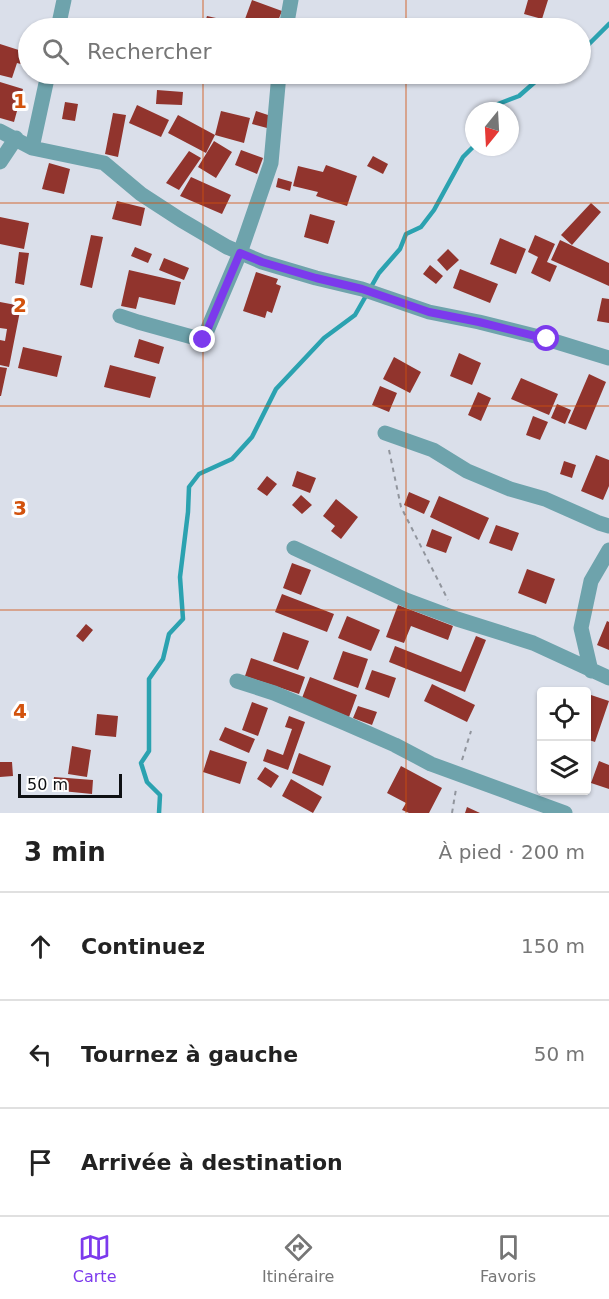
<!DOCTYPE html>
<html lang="fr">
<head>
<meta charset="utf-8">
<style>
	body { margin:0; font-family:"DejaVu Sans",sans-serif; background:#f6f6f6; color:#222 }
	.controls { position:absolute; right:18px; bottom:18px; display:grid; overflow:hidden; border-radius:6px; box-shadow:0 2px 4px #0004 }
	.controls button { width:54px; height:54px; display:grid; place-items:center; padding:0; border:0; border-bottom:2px solid #e0e0e0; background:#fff; color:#222; font:30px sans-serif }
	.compass { position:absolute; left:465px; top:102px; width:54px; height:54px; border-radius:50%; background:#fff; box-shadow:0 2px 4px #0004; rotate:198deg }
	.scale { position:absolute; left:18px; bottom:15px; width:104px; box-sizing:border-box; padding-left:6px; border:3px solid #0e1013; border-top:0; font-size:16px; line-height:21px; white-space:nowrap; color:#0e1013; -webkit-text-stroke:4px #fff; paint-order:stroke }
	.stop { position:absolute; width:18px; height:18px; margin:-14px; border:4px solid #7c3aed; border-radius:50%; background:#fff }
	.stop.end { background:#7c3aed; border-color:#fff; box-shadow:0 2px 6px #0008 }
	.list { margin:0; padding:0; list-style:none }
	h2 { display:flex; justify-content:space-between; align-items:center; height:78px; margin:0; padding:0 24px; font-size:26px }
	h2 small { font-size:20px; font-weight:400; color:#767676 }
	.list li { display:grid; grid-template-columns:39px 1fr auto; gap:18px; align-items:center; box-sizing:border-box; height:108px; padding:0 24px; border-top:2px solid #e0e0e0 }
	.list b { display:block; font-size:22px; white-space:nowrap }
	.list em { font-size:20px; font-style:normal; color:#767676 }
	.icon { flex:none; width:33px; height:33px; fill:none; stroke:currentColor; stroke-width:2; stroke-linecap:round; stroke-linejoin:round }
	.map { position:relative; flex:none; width:609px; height:813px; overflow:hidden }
	.search { position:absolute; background:#fff; box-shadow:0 2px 4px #0004; left:18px; right:18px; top:18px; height:66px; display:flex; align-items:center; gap:15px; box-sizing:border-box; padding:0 21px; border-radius:33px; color:#767676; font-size:22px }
	.sheet { height:402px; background:#fff }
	nav { display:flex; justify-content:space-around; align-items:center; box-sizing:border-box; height:84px; border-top:2px solid #e0e0e0; background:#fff; font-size:16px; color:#767676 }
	nav a { display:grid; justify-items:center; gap:3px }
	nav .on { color:#7c3aed }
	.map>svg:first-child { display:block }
</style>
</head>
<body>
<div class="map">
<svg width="609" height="813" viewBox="0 0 609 813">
	<rect width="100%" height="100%" fill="#dadfea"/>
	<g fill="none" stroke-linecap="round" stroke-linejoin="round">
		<!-- stream -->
		<path stroke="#2ba2b0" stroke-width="4.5" d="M580,51L584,49L609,24
			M496,111L498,104L519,96L544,74
			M159,813L160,795L147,782L141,763L149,751V679L163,659L169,634L183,619L180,577L188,512L189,487L199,474L232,459L252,437L276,389L324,338L355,315L379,273L400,249L406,234L421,227L434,210L463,157L474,146"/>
	</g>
	<!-- building -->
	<path fill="#91342d" d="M252,0L282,11L275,28H269L245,19Z
		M528,0H548L542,19L524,14Z
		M207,16L225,20L223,28H203Z
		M248,22L264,28H246Z
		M0,44L28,53V66L17,63L12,78L0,75Z
		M316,74H332L330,81L315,77Z
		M351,74H381L379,82Z
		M0,82L23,89L14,122L0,118Z
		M157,90L183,92L182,105L156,104Z
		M65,102L78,104L75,121L62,119Z
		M137,105L169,120L161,137L129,123Z
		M221,111L250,118L244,143L215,135Z
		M256,111L271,116L267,128L252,124Z
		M113,113L126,115L118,157L105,154Z
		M178,115L215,135L206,153L168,133Z
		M214,141L232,152L216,178L198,167Z
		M241,150L263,158L257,174L235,165Z
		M189,151L201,158L179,190L166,183Z
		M373,156L388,164L383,174L367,166Z
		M49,163L70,169L64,194L42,189Z
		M326,165L357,176L347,206L316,196L318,192L293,186L298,166L323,172Z
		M191,177L231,195L222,214L180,196Z
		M278,178L292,182L290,191L276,187Z
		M117,201L145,208L141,226L112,219Z
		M591,203L601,212L572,245L561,235Z
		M310,214L335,221L328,244L304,237Z
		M0,217L29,223L24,249L0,244Z
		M91,235L103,237L92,288L80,285Z
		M535,235L555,244L547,262L557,266L550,282L531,273L538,257L528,252Z
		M500,238L526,249L516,274L490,264Z
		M560,240L609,263V286L551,260Z
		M135,247L152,254L148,263L131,256Z
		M448,249L459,260L447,271L437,260Z
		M19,252L29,253L24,285L15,283Z
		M164,258L189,268L184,280L159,270Z
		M430,265L443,276L436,284L423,274Z
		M460,269L498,284L490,303L453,288Z
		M129,270L181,282L175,305L139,297L136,309L121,306Z
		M256,272L278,279L276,284L281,286L272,313L267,311L265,318L243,311Z
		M602,298L609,299V323L597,321Z
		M0,302L21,306L9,367L0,365V340L5,341L7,329L0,328Z
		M139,339L164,347L159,364L134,357Z
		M23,347L62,356L57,377L18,368Z
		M459,353L481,363L472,385L450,376Z
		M394,357L421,372L410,393L383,379Z
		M110,365L156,377L150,398L104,387Z
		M0,367L7,368L1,396H0Z
		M589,374L606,382L586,430L568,423Z
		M521,378L558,394L549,415L511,399Z
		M380,386L397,393L389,412L372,405Z
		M478,392L491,398L481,421L468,415Z
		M557,404L571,410L565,424L551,418Z
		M533,416L548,422L540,440L526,435Z
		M596,455L609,460V486L603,500L581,491Z
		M564,461L576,465L572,478L560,474Z
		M297,471L316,478L310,493L292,486Z
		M267,476L277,484L267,496L257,489Z
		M409,492L430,501L424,514L404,505Z
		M301,495L312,505L302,514L292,505Z
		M439,496L489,518L479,540L430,517Z
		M336,499L358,517L341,539L331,531L335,526L323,516Z
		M496,525L519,533L512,551L489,543Z
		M432,529L452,537L446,553L426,546Z
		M292,563L311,570L301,595L283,588Z
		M527,569L555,579L546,604L518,593Z
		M282,594L334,614L327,632L275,612Z
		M398,605L453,626L448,640L411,626L404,643L386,637Z
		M347,616L380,630L371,651L338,638Z
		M607,621L609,622V650L597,645Z
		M86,624L93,630L83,642L76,636Z
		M283,632L309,641L298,670L273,661Z
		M476,636L486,640L465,692L389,662L395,646L461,672Z
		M343,651L368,659L358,688L333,679Z
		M251,658L305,677L299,694L245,676Z
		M372,670L396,678L389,698L365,689Z
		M310,677L357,695L349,717L302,698Z
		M432,684L475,705L467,722L424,701Z
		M588,694L609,701L595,742L586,739V698Z
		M252,702L268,708L258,736L242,730Z
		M358,706L377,712L372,725L353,718Z
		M97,714L118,716L116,737L95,735Z
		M289,716L305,722L288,770L263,761L267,749L283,755L292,729L285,727Z
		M225,727L255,739L249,753L219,740Z
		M72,746L91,750L87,777L68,774Z
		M210,750L247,762L240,784L203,772Z
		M299,753L331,766L323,786L292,773Z
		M599,761L609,765V789L591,783Z
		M0,762H12L13,776L0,777Z
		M401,766L442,788L429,813H409L402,810L406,803L387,793Z
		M265,767L279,776L271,788L257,779Z
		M54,777L93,780L92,794L52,790Z
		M291,779L322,797L313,813L282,796Z
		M467,807L480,813H465Z"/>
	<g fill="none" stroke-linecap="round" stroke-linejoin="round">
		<!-- path -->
		<path stroke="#91959d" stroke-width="2" stroke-dasharray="4.5 4.5" stroke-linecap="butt" d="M389,450L401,507L448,600
			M462,760L471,731
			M452,813L456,789"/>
		<!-- minor -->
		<path stroke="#6ea3ac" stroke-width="15" d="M58,28L64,0
			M286,28L291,0
			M0,131L32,148L104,163L141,194L181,220L227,247L262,262L316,278L362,289L429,312L479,322L547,339L609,358
			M32,148L48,74
			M0,162L16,138
			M120,316L138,322L203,340L240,253L271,163L279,74
			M385,433L433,450L467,471L510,489L545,499L599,523L609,526
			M294,548L406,600L457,619L533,643L609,678
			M591,671L581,628L591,581L609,550
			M237,681L274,693L345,723L395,745L431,764L565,813"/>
	</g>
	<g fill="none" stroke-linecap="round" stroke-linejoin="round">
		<!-- route -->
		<path stroke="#7c3aed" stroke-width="8" d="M203,340L240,253L262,262L316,278L362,289L429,312L479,322L547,339"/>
	</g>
	<!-- grid -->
	<path fill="none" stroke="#d2520d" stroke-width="1.5" stroke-opacity="0.55" d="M203,0V28M406,0V28M203,74V813M406,74V813M0,203H609M0,406H609M0,610H609"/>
	<g font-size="20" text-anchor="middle" font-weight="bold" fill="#d2520d" stroke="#fff" stroke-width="6" stroke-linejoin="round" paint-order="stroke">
		<text x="20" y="108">1</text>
		<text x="20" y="312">2</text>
		<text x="20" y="515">3</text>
		<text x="20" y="718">4</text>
	</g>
</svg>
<div class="controls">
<button><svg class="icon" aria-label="locate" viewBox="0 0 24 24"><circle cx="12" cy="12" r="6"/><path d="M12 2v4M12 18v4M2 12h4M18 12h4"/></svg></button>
<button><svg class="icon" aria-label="layers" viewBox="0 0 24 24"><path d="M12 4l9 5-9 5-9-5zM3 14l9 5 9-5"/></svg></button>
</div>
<svg class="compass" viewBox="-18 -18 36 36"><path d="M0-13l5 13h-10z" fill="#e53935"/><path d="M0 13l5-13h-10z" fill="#767676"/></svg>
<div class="scale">50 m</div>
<div class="stop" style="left:547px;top:339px"></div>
<div class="stop end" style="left:203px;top:340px"></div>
<div class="search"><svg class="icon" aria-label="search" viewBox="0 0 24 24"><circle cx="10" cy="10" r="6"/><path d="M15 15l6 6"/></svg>Rechercher</div>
</div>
<section class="sheet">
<h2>3 min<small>À pied · 200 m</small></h2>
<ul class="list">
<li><svg class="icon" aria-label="ahead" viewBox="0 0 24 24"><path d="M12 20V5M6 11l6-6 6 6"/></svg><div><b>Continuez</b></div><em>150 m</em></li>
<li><svg class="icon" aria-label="left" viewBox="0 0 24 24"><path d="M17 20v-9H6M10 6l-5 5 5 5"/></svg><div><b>Tournez à gauche</b></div><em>50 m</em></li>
<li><svg class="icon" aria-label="arrive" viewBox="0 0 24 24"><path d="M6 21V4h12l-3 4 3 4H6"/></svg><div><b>Arrivée à destination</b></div></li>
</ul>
</section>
<nav>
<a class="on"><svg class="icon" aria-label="map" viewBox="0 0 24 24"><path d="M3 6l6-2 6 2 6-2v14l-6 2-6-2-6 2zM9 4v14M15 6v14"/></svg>Carte</a>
<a><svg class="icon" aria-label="directions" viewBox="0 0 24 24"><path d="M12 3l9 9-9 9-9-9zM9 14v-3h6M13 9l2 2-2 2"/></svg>Itinéraire</a>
<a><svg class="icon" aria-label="saved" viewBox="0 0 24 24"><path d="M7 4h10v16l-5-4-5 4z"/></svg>Favoris</a>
</nav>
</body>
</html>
